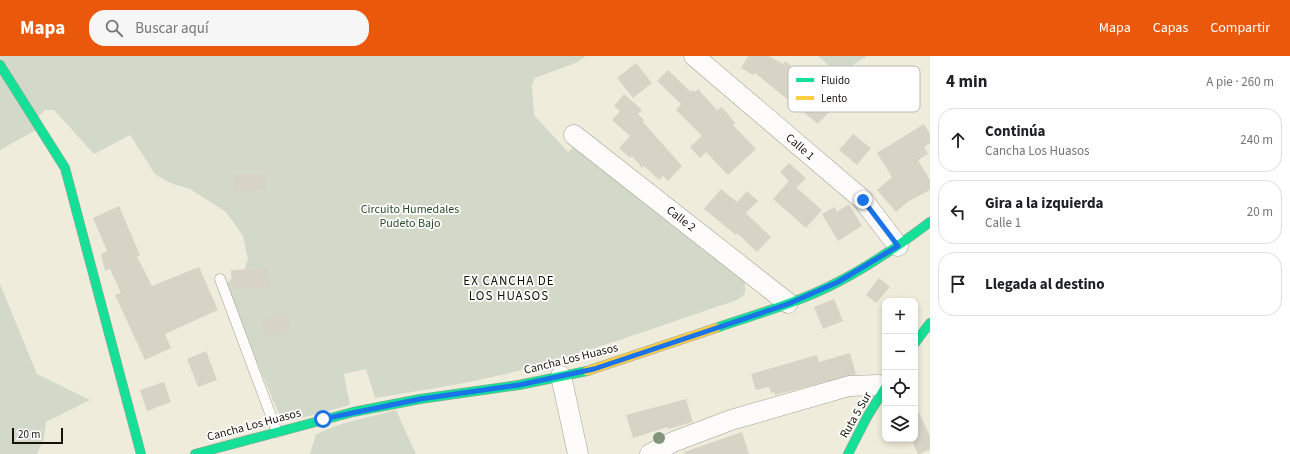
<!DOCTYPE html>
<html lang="es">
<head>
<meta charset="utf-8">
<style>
	body { margin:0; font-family:"Source Sans 3",sans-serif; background:#f6f6f6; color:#202124 }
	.controls { position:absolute; right:12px; bottom:12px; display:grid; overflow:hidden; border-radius:8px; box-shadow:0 2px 6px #0003 }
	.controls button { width:36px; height:36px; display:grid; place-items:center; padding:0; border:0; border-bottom:1px solid #e0e0e0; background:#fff; color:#202124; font:20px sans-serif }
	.scale { position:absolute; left:12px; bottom:10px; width:51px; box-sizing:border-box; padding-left:4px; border:2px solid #151308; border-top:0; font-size:11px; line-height:14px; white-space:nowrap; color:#151308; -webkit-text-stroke:3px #fff; paint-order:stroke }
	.stop { position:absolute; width:12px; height:12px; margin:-9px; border:3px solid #1a73e8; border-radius:50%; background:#fff }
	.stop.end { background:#1a73e8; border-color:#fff; box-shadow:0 1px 4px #0008 }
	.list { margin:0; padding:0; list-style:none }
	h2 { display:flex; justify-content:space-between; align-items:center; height:52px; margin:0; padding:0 16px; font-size:17px }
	h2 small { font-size:13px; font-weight:400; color:#757577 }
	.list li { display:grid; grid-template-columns:26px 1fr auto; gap:12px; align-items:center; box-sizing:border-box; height:64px; margin:0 8px 8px; padding:0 8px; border:1px solid #e0e0e0; border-radius:16px }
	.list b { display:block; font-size:15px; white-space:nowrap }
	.list p { margin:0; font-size:13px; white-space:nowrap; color:#757577 }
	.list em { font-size:13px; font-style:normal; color:#757577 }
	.icon { flex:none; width:22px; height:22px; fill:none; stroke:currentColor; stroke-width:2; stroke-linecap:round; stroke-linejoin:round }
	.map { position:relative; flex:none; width:930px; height:398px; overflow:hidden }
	header { display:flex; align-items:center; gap:24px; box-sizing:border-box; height:56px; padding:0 20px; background:#ea580c; color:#fff }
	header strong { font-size:19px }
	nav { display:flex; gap:22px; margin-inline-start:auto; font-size:14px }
	.search { width:280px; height:36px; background:#f6f6f6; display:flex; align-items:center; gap:10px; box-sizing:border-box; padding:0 14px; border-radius:16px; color:#757577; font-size:15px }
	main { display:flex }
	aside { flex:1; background:#fff }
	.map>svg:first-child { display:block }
</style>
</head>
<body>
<header>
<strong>Mapa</strong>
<div class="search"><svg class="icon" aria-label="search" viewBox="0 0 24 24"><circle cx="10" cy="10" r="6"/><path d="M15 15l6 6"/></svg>Buscar aquí</div>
<nav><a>Mapa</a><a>Capas</a><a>Compartir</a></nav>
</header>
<main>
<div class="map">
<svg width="930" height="398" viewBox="0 0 930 398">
	<rect width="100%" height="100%" fill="#f0ecdb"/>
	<!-- green -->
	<path fill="#d3d9c9" d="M0,0H586L578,6L535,22L532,29L534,59L568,96L576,89L745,225V238L737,244C661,269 585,298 506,318C463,328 419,335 375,342L366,313L344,318L350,349L290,365L279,358L224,228L243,217L248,203L243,180L226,156L190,133L170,127L155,118L130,79L94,98L54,54H45L33,66L36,74L0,94Z
		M818,0H867L839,18Z
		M0,228L37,318L90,344L46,366L44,382L37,398H0Z
		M396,354L416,398H310L316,378L341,368Z"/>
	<!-- building -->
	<path fill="#d7d4c6" d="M748,0H769L783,8L785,5L799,16L800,14L822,32L833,21L849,35L818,68L755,17L753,19L741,12Z
		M636,7L652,27L633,42L617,22Z
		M668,14L691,36L692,34L695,36L698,33L717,54L722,51L735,67L733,69L756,93L728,119L706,96L700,102L690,91L702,80L676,54L681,48L657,25Z
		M624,38L642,54L638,58L644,64L643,66L682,110L668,125L663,120L659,124L644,110L642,112L632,100L630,102L619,92L630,80L612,64L620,55L614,50Z
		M924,68L930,78V87L924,91L928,98L918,104L930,124V134L909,145L896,156L877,134L892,121L877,97Z
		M853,78L871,92L857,109L839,94Z
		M789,107L806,122L796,132L780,116Z
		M265,117L266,133L235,136L233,119Z
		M789,125L822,154L806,172L773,143Z
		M721,133L737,146L747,135L758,145L746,157L771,181L757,196L737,177L736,179L704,153Z
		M849,148L862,170L838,185L822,158L835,151L837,156Z
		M119,150L140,199L137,201L152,230L199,211L218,254L165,278L171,292L145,304L115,239L121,237L110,213L105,215L101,198L107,195L93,162Z
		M268,212L270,231L232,233L231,214Z
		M879,222L890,231L876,247L866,239Z
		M834,243L843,265L823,273L814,251Z
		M286,257L291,274L266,281L261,265Z
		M206,295L217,324L198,331L187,303Z
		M850,297L856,318L775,339L774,336L771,337L769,331L756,334L751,318L817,299L819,306Z
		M164,326L171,346L147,355L140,334Z
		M686,343L693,366L668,373V371L633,382L626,359Z
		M915,348L930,380V393L920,398H918L911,383H915Z
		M742,376L749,398H685L684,396Z"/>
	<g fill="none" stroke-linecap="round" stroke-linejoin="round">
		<defs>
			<path id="lane" d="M220,223L277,376"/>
			<path id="street" d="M694,0L863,144L898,190
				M574,79L788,247
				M561,320L578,398
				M650,398L673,386L731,364L849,330L879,329L885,332"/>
			<path id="fast" d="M0,9L65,112L141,398
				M716,272C757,258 800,246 838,226C871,209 901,188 930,166
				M915,287L930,267
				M195,398L353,356L420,343L519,329L587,315
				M848,398L867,361L885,332"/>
			<path id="slow" d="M587,315L716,272"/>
		</defs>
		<!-- lane casing -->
		<use href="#lane" stroke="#a19e92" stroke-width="11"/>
		<!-- street casing -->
		<use href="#street" stroke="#a19e92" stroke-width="21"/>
		<!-- fast casing -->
		<use href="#fast" stroke="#a19e92" stroke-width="10"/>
		<!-- slow casing -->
		<use href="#slow" stroke="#a19e92" stroke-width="10"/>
		<!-- lane -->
		<use href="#lane" stroke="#fdfcfa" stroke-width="10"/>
		<!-- street -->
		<use href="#street" stroke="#fdfcfa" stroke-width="20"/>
		<!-- fast -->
		<use href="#fast" stroke="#16e098" stroke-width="9"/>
		<!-- slow -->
		<use href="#slow" stroke="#ffcf43" stroke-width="9"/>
	</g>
	<!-- trees -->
	<circle fill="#839479" cx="659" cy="382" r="6"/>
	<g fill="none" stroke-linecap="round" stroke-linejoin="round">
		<!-- route -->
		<path stroke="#1a73e8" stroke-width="5" d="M323,363L420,343L519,329L594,313L788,248L838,226L898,190L863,144"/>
	</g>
	<g text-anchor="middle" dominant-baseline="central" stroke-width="3.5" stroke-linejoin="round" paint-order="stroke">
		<!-- street labels -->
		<g font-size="12" fill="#151308" stroke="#fff">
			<text transform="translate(800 91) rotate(41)">Calle 1</text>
			<text transform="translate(681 163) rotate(38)">Calle 2</text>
			<text transform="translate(571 303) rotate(-14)">Cancha Los Huasos</text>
			<text transform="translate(856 359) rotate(-60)">Ruta 5 Sur</text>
			<text transform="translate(254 369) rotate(-15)">Cancha Los Huasos</text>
		</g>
		<!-- park labels -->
		<g font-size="12" fill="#2a4c29" stroke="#fff">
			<text x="410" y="153">Circuito Humedales<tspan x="410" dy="14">Pudeto Bajo</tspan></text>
		</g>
		<!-- neighbourhood labels -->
		<g font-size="13" letter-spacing="1" fill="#151308" stroke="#fff">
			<text x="509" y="225">EX CANCHA DE<tspan x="509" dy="15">LOS HUASOS</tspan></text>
		</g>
	</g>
	<!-- legend -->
	<rect x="788" y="10" width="132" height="46" rx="6" fill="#fff" stroke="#b9b8b5" stroke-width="1"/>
	<rect x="796" y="22" width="18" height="4" fill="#16e098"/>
	<rect x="796" y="40" width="18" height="4" fill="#ffcf43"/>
	<g font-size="11" fill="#151308">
		<text x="821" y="28">Fluido</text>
		<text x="821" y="46">Lento</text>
	</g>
</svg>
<div class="controls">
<button>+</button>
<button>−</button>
<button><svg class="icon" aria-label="locate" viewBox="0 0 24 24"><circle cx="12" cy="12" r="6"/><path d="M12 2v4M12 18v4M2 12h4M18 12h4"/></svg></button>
<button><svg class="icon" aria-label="layers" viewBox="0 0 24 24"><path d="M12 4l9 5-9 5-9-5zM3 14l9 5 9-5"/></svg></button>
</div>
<div class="scale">20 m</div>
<div class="stop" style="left:323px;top:363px"></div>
<div class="stop end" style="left:863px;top:144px"></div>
</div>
<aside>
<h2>4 min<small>A pie · 260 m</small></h2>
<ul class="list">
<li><svg class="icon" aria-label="ahead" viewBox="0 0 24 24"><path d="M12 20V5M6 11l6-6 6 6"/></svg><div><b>Continúa</b><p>Cancha Los Huasos</p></div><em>240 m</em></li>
<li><svg class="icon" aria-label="left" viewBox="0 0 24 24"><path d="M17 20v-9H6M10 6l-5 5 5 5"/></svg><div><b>Gira a la izquierda</b><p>Calle 1</p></div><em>20 m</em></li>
<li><svg class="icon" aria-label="arrive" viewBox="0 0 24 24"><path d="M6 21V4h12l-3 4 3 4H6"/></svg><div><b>Llegada al destino</b></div></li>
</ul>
</aside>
</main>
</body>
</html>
